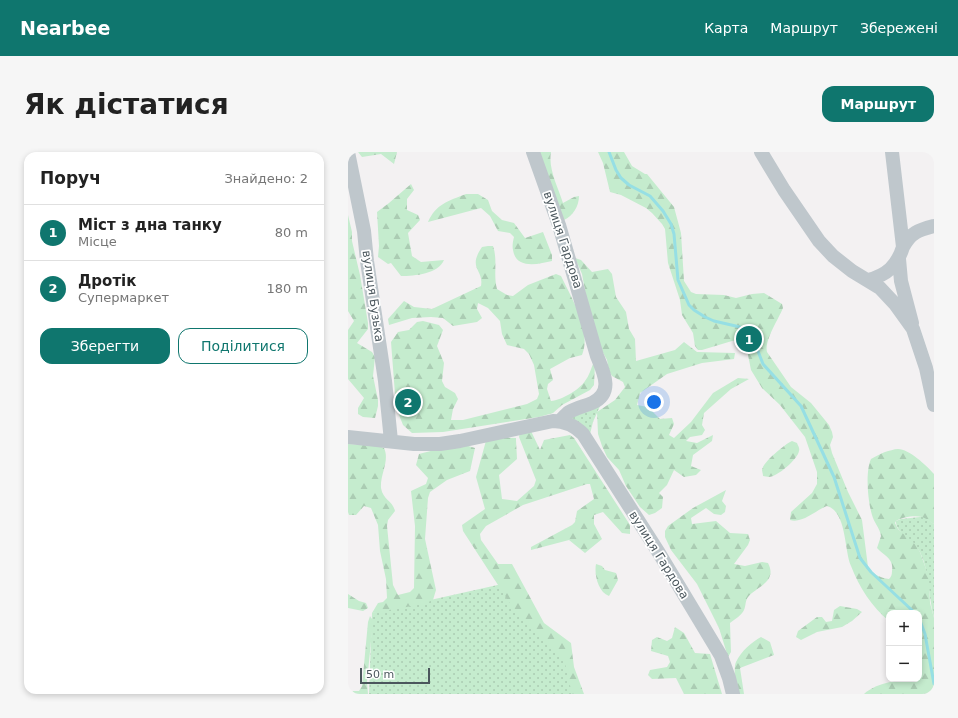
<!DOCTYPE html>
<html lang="uk">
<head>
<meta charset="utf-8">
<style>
	body { margin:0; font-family:"DejaVu Sans",sans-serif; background:#f6f6f6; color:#222 }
	.controls { position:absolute; right:12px; bottom:12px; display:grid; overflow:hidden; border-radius:8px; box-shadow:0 2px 6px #0003 }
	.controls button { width:36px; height:36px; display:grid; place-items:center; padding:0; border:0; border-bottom:1px solid #e0e0e0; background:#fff; color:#222; font:20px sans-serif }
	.scale { position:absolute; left:12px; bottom:10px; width:70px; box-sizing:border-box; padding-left:4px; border:2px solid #4b575d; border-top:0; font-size:11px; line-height:14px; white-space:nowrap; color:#4b575d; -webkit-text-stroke:3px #fff; paint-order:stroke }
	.you { position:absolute; left:306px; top:250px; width:14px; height:14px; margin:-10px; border:3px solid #fff; border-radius:50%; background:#1a73e8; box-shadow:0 0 0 6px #1a73e833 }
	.badge { display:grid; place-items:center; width:26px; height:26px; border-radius:50%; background:#0f766e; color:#fff; font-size:13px; font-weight:700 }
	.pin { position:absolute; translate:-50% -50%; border:2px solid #fff; box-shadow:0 1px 4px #0006 }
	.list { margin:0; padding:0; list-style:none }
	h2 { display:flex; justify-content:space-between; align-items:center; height:52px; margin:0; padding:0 16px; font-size:17px }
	h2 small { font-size:13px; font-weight:400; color:#767676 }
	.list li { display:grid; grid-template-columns:26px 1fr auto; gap:12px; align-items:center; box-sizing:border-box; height:56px; padding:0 16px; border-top:1px solid #e0e0e0 }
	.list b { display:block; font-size:15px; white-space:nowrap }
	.list p { margin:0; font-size:13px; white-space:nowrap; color:#767676 }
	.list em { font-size:13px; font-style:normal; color:#767676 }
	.actions { display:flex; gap:8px; padding:12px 16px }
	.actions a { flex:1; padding:9px 0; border:1px solid #0f766e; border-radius:12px; text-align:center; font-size:14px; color:#0f766e }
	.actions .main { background:#0f766e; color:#fff }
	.map { position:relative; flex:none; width:586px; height:542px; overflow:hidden; border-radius:12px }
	header { display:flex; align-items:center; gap:24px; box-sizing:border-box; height:56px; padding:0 20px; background:#0f766e; color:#fff }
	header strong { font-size:19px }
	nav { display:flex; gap:22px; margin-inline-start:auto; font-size:14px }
	.intro { display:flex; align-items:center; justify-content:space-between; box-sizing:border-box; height:96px; padding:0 24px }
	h1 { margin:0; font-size:28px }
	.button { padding:10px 18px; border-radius:12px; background:#0f766e; color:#fff; font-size:14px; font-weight:700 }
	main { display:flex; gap:24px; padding:0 24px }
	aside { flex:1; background:#fff; border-radius:12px; box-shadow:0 2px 6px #0003 }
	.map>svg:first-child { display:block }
</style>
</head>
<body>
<header>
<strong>Nearbee</strong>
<nav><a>Карта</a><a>Маршрут</a><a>Збережені</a></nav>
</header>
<div class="intro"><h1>Як дістатися</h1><a class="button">Маршрут</a></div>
<main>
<aside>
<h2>Поруч<small>Знайдено: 2</small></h2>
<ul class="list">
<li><span class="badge">1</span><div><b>Міст з дна танку</b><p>Місце</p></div><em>80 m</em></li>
<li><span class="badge">2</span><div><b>Дротік</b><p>Супермаркет</p></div><em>180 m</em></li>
</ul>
<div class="actions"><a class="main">Зберегти</a><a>Поділитися</a></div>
</aside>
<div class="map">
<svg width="586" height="542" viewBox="0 0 586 542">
	<defs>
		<pattern id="grass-dots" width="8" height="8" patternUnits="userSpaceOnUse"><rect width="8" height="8" fill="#c5ecce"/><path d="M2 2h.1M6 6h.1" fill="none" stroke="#abccb3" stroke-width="1.8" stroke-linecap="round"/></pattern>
		<pattern id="forest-firs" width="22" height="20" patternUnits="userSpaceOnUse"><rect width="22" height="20" fill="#c5ecce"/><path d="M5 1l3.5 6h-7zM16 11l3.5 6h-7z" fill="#abccb3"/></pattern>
	</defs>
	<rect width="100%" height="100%" fill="#f3f1f2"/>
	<!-- grass -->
	<path fill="url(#grass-dots)" d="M252,254L245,270L242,282L222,265Z
		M572,365H576L586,372V466C580,444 582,421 572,400C566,389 547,380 548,369L553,367Z
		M154,432L219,508L231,542H21L24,461Z"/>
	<!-- forest -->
	<path fill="url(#forest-firs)" d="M10,0H49L46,12L33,2L14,5Z
		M188,0H203C200,17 210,35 215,51L226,45L231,44C231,54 225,64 216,68Z
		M250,0H276L284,14L297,22H299L326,55L333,81L336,129L343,140L348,142L376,143L388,146L404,142L416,141L434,152L435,156C430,168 416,189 419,200L443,235L463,251L481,273L484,280L485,285L482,293L484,301L500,340L514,368L520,415C523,422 533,426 541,427C543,425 544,423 544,419C546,406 536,404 529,396L533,384C532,376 526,371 524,363C520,350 517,320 523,307C528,304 532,302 537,300C541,299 546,297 550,297C561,297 578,313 586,322V372C582,370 578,366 574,365C567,363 554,365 548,369L547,371L550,377L567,392L572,400L578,417L581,428L582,451L586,466V542H516C529,530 554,527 571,527V461H541V469C524,455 511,435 503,414C496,398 499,360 479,354C468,358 454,372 442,368L443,360L464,341L469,332V320L457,285L432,253L414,236L403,218L399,198L393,190L389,188L384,189L354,198H350L347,194L345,181L334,163L332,148L320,111L318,88L317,77L314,72L304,61L298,56L273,43L262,40L255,11Z
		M63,32L66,38L59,47V58L70,63L72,68L60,81L64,104L73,110L96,108C90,122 67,124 53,124L43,111L40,112L30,105L31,94L29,60L41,51Z
		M118,42H130L140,48L144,59L154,68L166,71L177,86L195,80L204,103V109C191,112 168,118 165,98C164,94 165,89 166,85L162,81L150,79L142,64L133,56L80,70C88,52 100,49 118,42Z
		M0,63L4,80V89L12,123L20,171V177L9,191L24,200L27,205L25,224L30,248V254L27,266L15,265L10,262V256L16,246L0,227V178L6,169L0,159Z
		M140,94H145C150,108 145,123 149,137L159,143L165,144L180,133L208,122L213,124C223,145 244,179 234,203L222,206L202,217L205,228L200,232L199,237L203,249C214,248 231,238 237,229C241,224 243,217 245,212L247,211L246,233L242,238L214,253L205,261L191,265L95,280L64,281L55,273L48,255L43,190L50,180L61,178L69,170L75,169L91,173L95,178L89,194L96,211L94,229L97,235L107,241L110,247L105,257L103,268H115L179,252L189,247L191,242L186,213L181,202L176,197L159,193L154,182L152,169L140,156L130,151L129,157L134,166L129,170L105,174L95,166L83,165L64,166L41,173L40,167L56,149L66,155L84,157L133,134C136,117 119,117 134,95Z
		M227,106L233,108L244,120L260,117L264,122L268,145L278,160L281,177L287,187L288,209L327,198L336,190L349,200L387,201L386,207L354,211L319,222L292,241L289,253L300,255L312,267L324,266L326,272L321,283L326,286L343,270L365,241L390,226L401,227L383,237L356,261L354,273L357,278L354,283L342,285L338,289L349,291L365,283L364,289L345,303L343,314L353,318L348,323L336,325L326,318L319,333L311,341L315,345L314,356L307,361L301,363L292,355L278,334L271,318L259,305L254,294L250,282L249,260L267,248L277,235L275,230L264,224L261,219L259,208L253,197L238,144L234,122Z
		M183,279L192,298L196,288L222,283L226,286L282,373V382L274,381L255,360L246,363V372L254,387L237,401L221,388L183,398V395L224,373L227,370L229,359L246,347L242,332H239L175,353L138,374L132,382L133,388L150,412H164L196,471L223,491L226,515L236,542H224L217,511L163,453L115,379L114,373L137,357L128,325L139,285L168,286V288L169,307L151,323L154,347L169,349L186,334L188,328L171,285L172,280Z
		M444,289L449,291C450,294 452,296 451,299C450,307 429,325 421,325C420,325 416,324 415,324C415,322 414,319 414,318C415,310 437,292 444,289Z
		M0,292L31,294L36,296C42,309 32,322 33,336C35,348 45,349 47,359L40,368L39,374L45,433L50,443L62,440L66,436L67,374L63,339L78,332L80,326L68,313L71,302C88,298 111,289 127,296L122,319L99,328L82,340L80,346L77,387L88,438L85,448C72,454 60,454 47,457C39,458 32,461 24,461L30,451L35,450L39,446L38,427L32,399L30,373L23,356L16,354L8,363H1L0,360Z
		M378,338L374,349L378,354L377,360L373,363L366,362L358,356L343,366L344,372L368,369L382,381L400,382L402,388L400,393L386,412L397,414L414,410L420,411C430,430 408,435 400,445C397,449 398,454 396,458C394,463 387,467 382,471L383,500L380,505L371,476L349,432L323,398L317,385V379L320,374L345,356Z
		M248,412L254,414L257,418L268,421L270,428L261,444C250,440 246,422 248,412Z
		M0,442L11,449L18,451L20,456L15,459L0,456Z
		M492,454L509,457L514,460L504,469L494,475L469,480L453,488L448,485L450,479L469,465H474L478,470L484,469L486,458Z
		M22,464L25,469L19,530L20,542H2L5,539H11L14,534L20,470Z
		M327,475L336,481L347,501L362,502L374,542H336L328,526L304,527L300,523L302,518L319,515L322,510L320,504L303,499L304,488L309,485L319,489L324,486Z
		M413,485L422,490L426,503L392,516L396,542H389C388,534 385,517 388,510C393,499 404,490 413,485Z"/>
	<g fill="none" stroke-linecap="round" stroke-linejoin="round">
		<!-- stream -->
		<path stroke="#96dfe4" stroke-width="3" d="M261,0L268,18L273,26L281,33L302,44L315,59L323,72L326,82L330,128L341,153L346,158L357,165L366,169L392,175L400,179L406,189L415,212L453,254L486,325L512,406L523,420L567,461
			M571,466L577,482L586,532"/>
		<!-- minor -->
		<path stroke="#bfc7cc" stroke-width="14" d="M0,0L16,79L19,109L37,229L43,289
			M185,0L211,73L249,204C256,221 266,241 244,251C237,254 228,256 221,260C218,262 215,266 212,269
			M413,0L436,38L471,89L485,104L504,119L532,136L547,152L565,177L578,216L586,253
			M555,95C563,80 571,78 586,74
			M551,107L553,129L564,171
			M520,128C539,123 549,114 555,95L544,0
			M0,285L66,292H92L112,289L205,269C217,269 226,273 235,282L311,401L373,504L381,526L385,542"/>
	</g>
	<g text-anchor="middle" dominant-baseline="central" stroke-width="3.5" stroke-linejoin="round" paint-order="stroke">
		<!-- street labels -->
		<g font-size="12" fill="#4b575d" stroke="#fff">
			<text transform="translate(215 88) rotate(72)">вулиця Гардова</text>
			<text transform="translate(25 144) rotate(82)">вулиця Бузька</text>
			<text transform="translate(311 403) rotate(58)">вулиця Гардова</text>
		</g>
	</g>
</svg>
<div class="controls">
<button>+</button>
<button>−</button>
</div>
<div class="scale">50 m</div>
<div class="you"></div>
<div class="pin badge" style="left:401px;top:187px">1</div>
<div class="pin badge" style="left:60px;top:250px">2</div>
</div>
</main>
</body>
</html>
